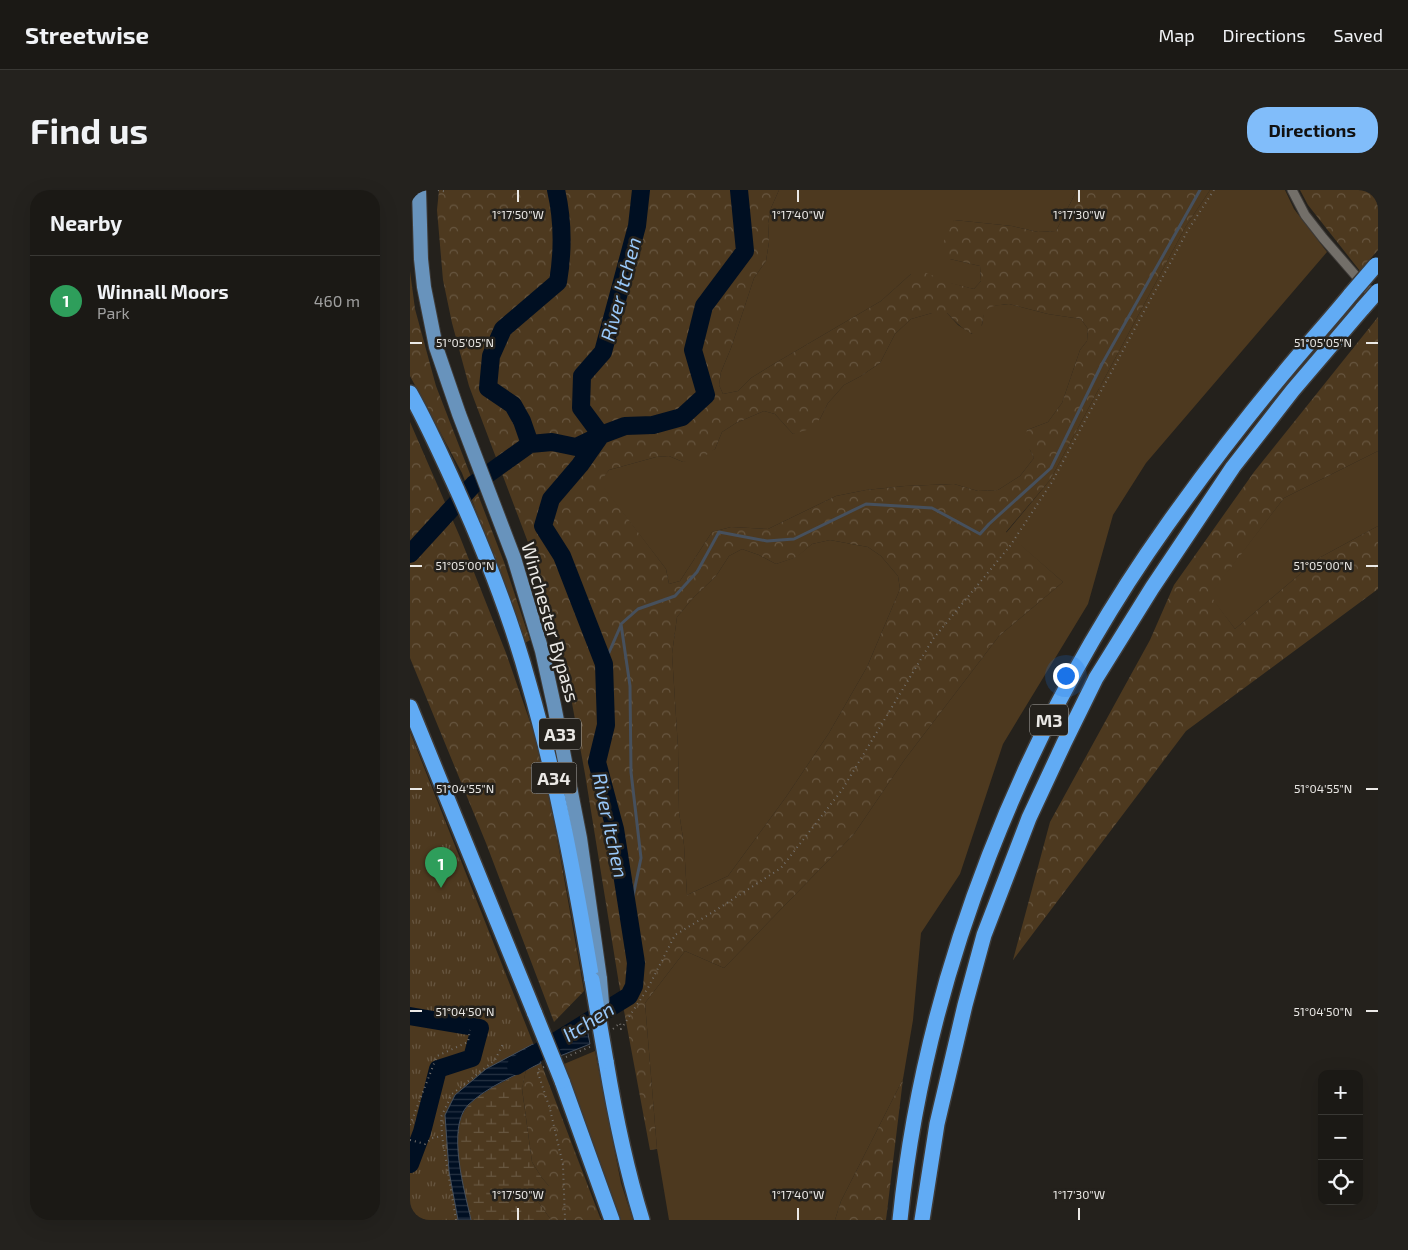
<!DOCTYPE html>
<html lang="en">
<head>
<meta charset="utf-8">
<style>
	body { margin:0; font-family:"Exo 2",sans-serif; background:#24221e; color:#f1f3f6 }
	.controls { position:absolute; right:15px; bottom:15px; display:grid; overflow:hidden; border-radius:10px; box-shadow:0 5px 20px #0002 }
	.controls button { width:45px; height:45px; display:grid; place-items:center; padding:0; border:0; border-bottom:1px solid #393834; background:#1b1915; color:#f1f3f6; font:25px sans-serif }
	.you { position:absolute; left:655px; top:485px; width:18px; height:18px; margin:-12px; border:4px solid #fff; border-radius:50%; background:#1a73e8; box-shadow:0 0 0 8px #1a73e833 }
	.badge { display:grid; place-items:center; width:32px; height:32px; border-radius:50%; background:#81bdfa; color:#fff; font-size:16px; font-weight:700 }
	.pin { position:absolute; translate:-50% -41px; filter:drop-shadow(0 1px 2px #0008) }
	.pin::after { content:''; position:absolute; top:26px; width:18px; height:15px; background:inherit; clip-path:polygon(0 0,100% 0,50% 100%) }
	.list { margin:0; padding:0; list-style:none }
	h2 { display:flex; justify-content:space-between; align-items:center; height:65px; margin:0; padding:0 20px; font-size:21px }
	h2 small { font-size:16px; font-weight:400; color:#a0a0a0 }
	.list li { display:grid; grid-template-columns:32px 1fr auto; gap:15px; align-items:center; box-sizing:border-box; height:90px; padding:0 20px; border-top:1px solid #393834 }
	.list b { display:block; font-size:19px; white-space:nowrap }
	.list p { margin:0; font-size:16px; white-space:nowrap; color:#a0a0a0 }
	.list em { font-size:16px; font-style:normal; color:#a0a0a0 }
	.icon { flex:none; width:28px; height:28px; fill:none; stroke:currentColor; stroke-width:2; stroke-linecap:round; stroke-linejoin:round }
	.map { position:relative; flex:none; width:968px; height:1030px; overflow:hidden; border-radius:20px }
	header { display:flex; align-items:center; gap:30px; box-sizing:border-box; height:70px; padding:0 25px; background:#1b1915; border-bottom:1px solid #393834 }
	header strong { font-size:24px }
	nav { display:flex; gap:28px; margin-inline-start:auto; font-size:18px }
	.intro { display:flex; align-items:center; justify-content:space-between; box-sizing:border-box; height:120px; padding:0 30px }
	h1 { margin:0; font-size:35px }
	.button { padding:12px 22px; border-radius:20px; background:#81bdfa; color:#111; font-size:18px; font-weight:700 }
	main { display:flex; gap:30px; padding:0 30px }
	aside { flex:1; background:#1b1915; border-radius:20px; box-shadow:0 5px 20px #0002 }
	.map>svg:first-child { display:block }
</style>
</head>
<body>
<header>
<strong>Streetwise</strong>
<nav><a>Map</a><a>Directions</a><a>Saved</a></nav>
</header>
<div class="intro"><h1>Find us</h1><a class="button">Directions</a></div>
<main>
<aside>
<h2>Nearby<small></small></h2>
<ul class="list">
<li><span class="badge" style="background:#2e9e5b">1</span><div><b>Winnall Moors</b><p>Park</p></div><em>460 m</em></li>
</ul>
</aside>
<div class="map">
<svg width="968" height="1030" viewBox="0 0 968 1030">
	<defs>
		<pattern id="forest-crowns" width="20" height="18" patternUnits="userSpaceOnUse" patternTransform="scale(1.25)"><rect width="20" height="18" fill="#4d391f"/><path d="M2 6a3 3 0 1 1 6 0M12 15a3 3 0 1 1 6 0" fill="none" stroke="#675640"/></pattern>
		<pattern id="wetland-marsh" width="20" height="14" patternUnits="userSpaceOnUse" patternTransform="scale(1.25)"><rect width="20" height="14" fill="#4d391f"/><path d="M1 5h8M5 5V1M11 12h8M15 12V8" fill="none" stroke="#675640"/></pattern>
		<pattern id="park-tufts" width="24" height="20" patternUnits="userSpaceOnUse" patternTransform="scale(1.25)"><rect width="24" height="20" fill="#4d391f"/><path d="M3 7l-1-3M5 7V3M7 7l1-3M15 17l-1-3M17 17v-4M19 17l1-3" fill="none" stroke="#675640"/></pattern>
		<pattern id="water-rules" width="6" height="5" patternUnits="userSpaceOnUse" patternTransform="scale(1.25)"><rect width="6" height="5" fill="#000f22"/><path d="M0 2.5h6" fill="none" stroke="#253242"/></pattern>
	</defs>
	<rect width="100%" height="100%" fill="#24211c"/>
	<!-- grass -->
	<path fill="#4d391f" d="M369,0H667L646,41L628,42L602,36L544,30L540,69L570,76L571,91L564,99L501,84L471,111L362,175L341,188L328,201L313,204L309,195L311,182L321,158L344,88L356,71L359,52L358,33L361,18Z
		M800,0H875L884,19L917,62L736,273L703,325L678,414L593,554L550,684L511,743L503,830L493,889L431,1011L425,1030H259L247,959L235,813L275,761L314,778L444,644L495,569L589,446L653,392L596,343L640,290L776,36Z
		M599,114L638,124L671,129L678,139L677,151L670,160L652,213L638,232L617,240L620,260L624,268L610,286L588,300L568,301L544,294L495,296L456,300L426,306L358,339L321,337L302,342L270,391L259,394L256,379L189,292L199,280L246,267L259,266L273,272L305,259L312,242L326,233L354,221L365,224L383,244L410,229L418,213L434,195L451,186L470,173L485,144L501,129L522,123H537L548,135L562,144L572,135L574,121L580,116Z
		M968,261V336L909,368L825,439L799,405L874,308Z
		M420,350L458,357L471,366L488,386L490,399L457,477L419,543L376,607L318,686L277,705L274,655L269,622L268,558L262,464L267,427L283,408L306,386L319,366L332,359L349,365L366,374L386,367L402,354Z
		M185,861L211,993L223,1030H211L154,874Z"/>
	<!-- forest -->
	<path fill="url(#forest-crowns)" fill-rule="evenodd" d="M29,0H369L361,18L358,33L359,52L356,71L344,88L321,158L311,182L309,195L313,204L328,201L341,188L362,175L471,111L501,84L514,82L541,93L564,99L571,91L570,76L540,69L533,53L544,30L602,36L628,42L646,41L667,0H800L776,36L640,290L596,342L653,392L589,446L495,569L444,644L314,778L275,761L235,813L247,959L240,960L209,794L175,584L153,464L122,363L59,196L42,133L33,90L27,20ZM599,114L638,124L671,129L678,139L677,151L670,160L652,213L638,232L617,240L613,254L620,260L624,268L610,286L588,300L568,301L544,294L495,296L456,300L426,306L358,339L321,337L302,342L270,391L259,394L256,379L190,292L199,280L246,267L259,266L273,272L289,270L305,259L312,242L326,233L354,221L365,224L383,244L400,239L410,229L418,213L434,195L451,186L470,173L485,144L501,129L522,123H537C546,132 555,143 569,146C577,120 568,117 599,114ZM420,350L458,357L471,366L488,386L490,399L457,477L419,543L376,607L318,686L277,705L274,655L269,622L268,558L262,464L267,427L283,408L306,386L319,366L332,359L349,365L366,374L387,367L402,354Z
		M890,0H968V60L950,81L898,15Z
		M0,81L5,119L26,196L94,372L120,450L115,453L52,283L0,186Z
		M968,127V261L874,308L800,405L825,439L909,368L968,336V399L776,541L603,770L640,632L740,450L764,395L844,282Z
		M0,232L50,347L96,463L133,569L174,801L144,832L76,653L0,468Z
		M131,873L191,1030H141L127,1010L139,996L132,988L122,972L112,898L116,880Z
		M493,889L476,1030H425L431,1011Z"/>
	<!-- wetland -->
	<path fill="url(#wetland-marsh)" d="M116,880L112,899L122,972L132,988L139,996V1006L127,1010L141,1030H61C54,1001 37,942 57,917C68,903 99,889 116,880Z"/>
	<!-- park -->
	<path fill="url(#park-tufts)" d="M0,542L127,863L53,915L43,948L57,1030H0Z"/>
	<!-- water -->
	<path fill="url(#water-rules)" stroke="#46505d" d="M175,829L180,854L150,866L142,846Z
		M123,854L131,873C106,885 78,896 58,915C36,938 55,1002 61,1030H48L39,981L35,925L45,905L76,879Z"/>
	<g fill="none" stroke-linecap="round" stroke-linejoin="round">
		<!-- stream -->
		<path stroke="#46505d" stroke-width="3" d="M194,474L211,435
			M219,726L231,668L221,582L220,496L211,434L228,419L265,406L287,382L309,342L357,351L384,349L456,314L522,318L570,344L579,334L641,278L692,174L790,0"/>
		<!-- river -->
		<path stroke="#000f22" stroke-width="18" d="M191,245L171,218L172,186L193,162L227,36L231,0
			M120,254L142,252L166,257L191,245L215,236L243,235L272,227L296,205L283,160L294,116L335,61L329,0
			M0,364L64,294L120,254L112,231L103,215L78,198L81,166L93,139L148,92C153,62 153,30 146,0
			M0,826L70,838L62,868L28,879L12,942L0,974
			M106,876L219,806L224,796L226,773L205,639L187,572L196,535L194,474L152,366L133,336L141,309L170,275L191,245"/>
		<defs>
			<path id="street" d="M882,0L895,25L913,48L966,109"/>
			<path id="primary" d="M9,0L11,69L14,97L26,157L49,224L104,368L132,461L144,515L170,648L190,789"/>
			<path id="highway" d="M0,203C18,235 33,269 48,302C76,364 101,428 119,494C147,591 165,690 182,790
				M0,517L125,824
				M196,871C205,925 216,978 232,1030
				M152,891L202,1030
				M490,1030C515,783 614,536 757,335C794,283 832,233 873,184C895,157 919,131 941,104
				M512,1030L527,934L555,815L574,745L619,628L654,553L686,488L742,398L823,277L883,200L953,118"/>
		</defs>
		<!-- street casing -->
		<use href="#street" stroke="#3e3b38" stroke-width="11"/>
		<!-- primary casing -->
		<use href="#primary" stroke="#3e3b38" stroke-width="16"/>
		<!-- highway casing -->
		<use href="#highway" stroke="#3e3b38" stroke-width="18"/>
		<!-- path -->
		<path stroke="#73706c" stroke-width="2" stroke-dasharray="1 4" stroke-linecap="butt" d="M28,0L37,2
			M203,839L210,833L211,839L238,798L265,745L303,722L371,678L432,600L523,449L600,356L642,292L778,40L804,0
			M156,867L182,856
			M134,877L127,880L140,919L153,975L155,1030
			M0,935L27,866L58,852L60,840
			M0,950L15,954L22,948L32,946
			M46,1030L32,946L31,927L42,904L85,870L94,852"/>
		<!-- street -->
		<use href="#street" stroke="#736f69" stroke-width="9"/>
		<!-- primary -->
		<use href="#primary" stroke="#6893bc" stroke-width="14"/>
		<!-- highway -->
		<use href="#highway" stroke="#61abf4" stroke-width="15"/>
		<defs>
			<path id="primary-bridge" d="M190,789L192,813"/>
			<path id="highway-bridge" d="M941,104L966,75
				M953,118L968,101
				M182,790L196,871
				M125,824L152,891"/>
		</defs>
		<!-- primary-bridge casing -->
		<use href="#primary-bridge" stroke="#3e3b38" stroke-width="16" stroke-linecap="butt"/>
		<!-- highway-bridge casing -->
		<use href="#highway-bridge" stroke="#3e3b38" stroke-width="18" stroke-linecap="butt"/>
		<!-- primary-bridge -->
		<use href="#primary-bridge" stroke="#6893bc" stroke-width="14"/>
		<!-- highway-bridge -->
		<use href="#highway-bridge" stroke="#61abf4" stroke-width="15"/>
	</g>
	<!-- ticks -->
	<path fill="none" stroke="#ebe9e6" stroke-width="2" d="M108,0V12M388,0V12M669,0V12M0,153H12M956,153H968M0,376H12M956,376H968M0,599H12M956,599H968M0,821H12M956,821H968M108,1018V1030M388,1018V1030M669,1018V1030"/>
	<g text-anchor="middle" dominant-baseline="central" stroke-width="5" stroke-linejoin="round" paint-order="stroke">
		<!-- shield labels -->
		<g fill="#24211c" stroke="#afada9" stroke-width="1">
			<rect x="620" y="514.5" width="38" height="31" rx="4"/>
			<rect x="129" y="528.5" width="42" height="31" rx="4"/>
			<rect x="121.5" y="572.5" width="45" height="31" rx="4"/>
		</g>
		<g font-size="18" font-weight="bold" fill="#ebe9e6">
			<text x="639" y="530">M3</text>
			<text x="150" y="544">A33</text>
			<text x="144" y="588">A34</text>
		</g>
		<!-- street labels -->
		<g font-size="19" fill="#ebe9e6" stroke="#24211c">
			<text transform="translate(141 432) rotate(74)">Winchester Bypass</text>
		</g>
		<!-- water labels -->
		<g font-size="20" font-style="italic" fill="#99c8f9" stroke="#24211c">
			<text transform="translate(210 99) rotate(-75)">River Itchen</text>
			<text transform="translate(201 635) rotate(78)">River Itchen</text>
			<text transform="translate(178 831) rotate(-32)">Itchen</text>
		</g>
	</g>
	<g font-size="12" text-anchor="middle" fill="#ebe9e6" stroke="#24211c" stroke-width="5" stroke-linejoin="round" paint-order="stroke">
		<text x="108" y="29">1°17'50"W</text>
		<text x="388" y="29">1°17'40"W</text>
		<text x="669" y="29">1°17'30"W</text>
		<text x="55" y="157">51°05'05"N</text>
		<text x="913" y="157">51°05'05"N</text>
		<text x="55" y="380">51°05'00"N</text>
		<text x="913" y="380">51°05'00"N</text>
		<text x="55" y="603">51°04'55"N</text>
		<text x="913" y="603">51°04'55"N</text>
		<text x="55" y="826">51°04'50"N</text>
		<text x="913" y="826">51°04'50"N</text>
		<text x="108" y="1009">1°17'50"W</text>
		<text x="388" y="1009">1°17'40"W</text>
		<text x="669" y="1009">1°17'30"W</text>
	</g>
</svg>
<div class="controls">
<button>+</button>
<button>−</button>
<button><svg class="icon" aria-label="locate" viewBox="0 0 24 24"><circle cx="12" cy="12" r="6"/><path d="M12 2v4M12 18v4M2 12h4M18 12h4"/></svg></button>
</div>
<div class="you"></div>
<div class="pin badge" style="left:31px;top:698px;background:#2e9e5b">1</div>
</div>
</main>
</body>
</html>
